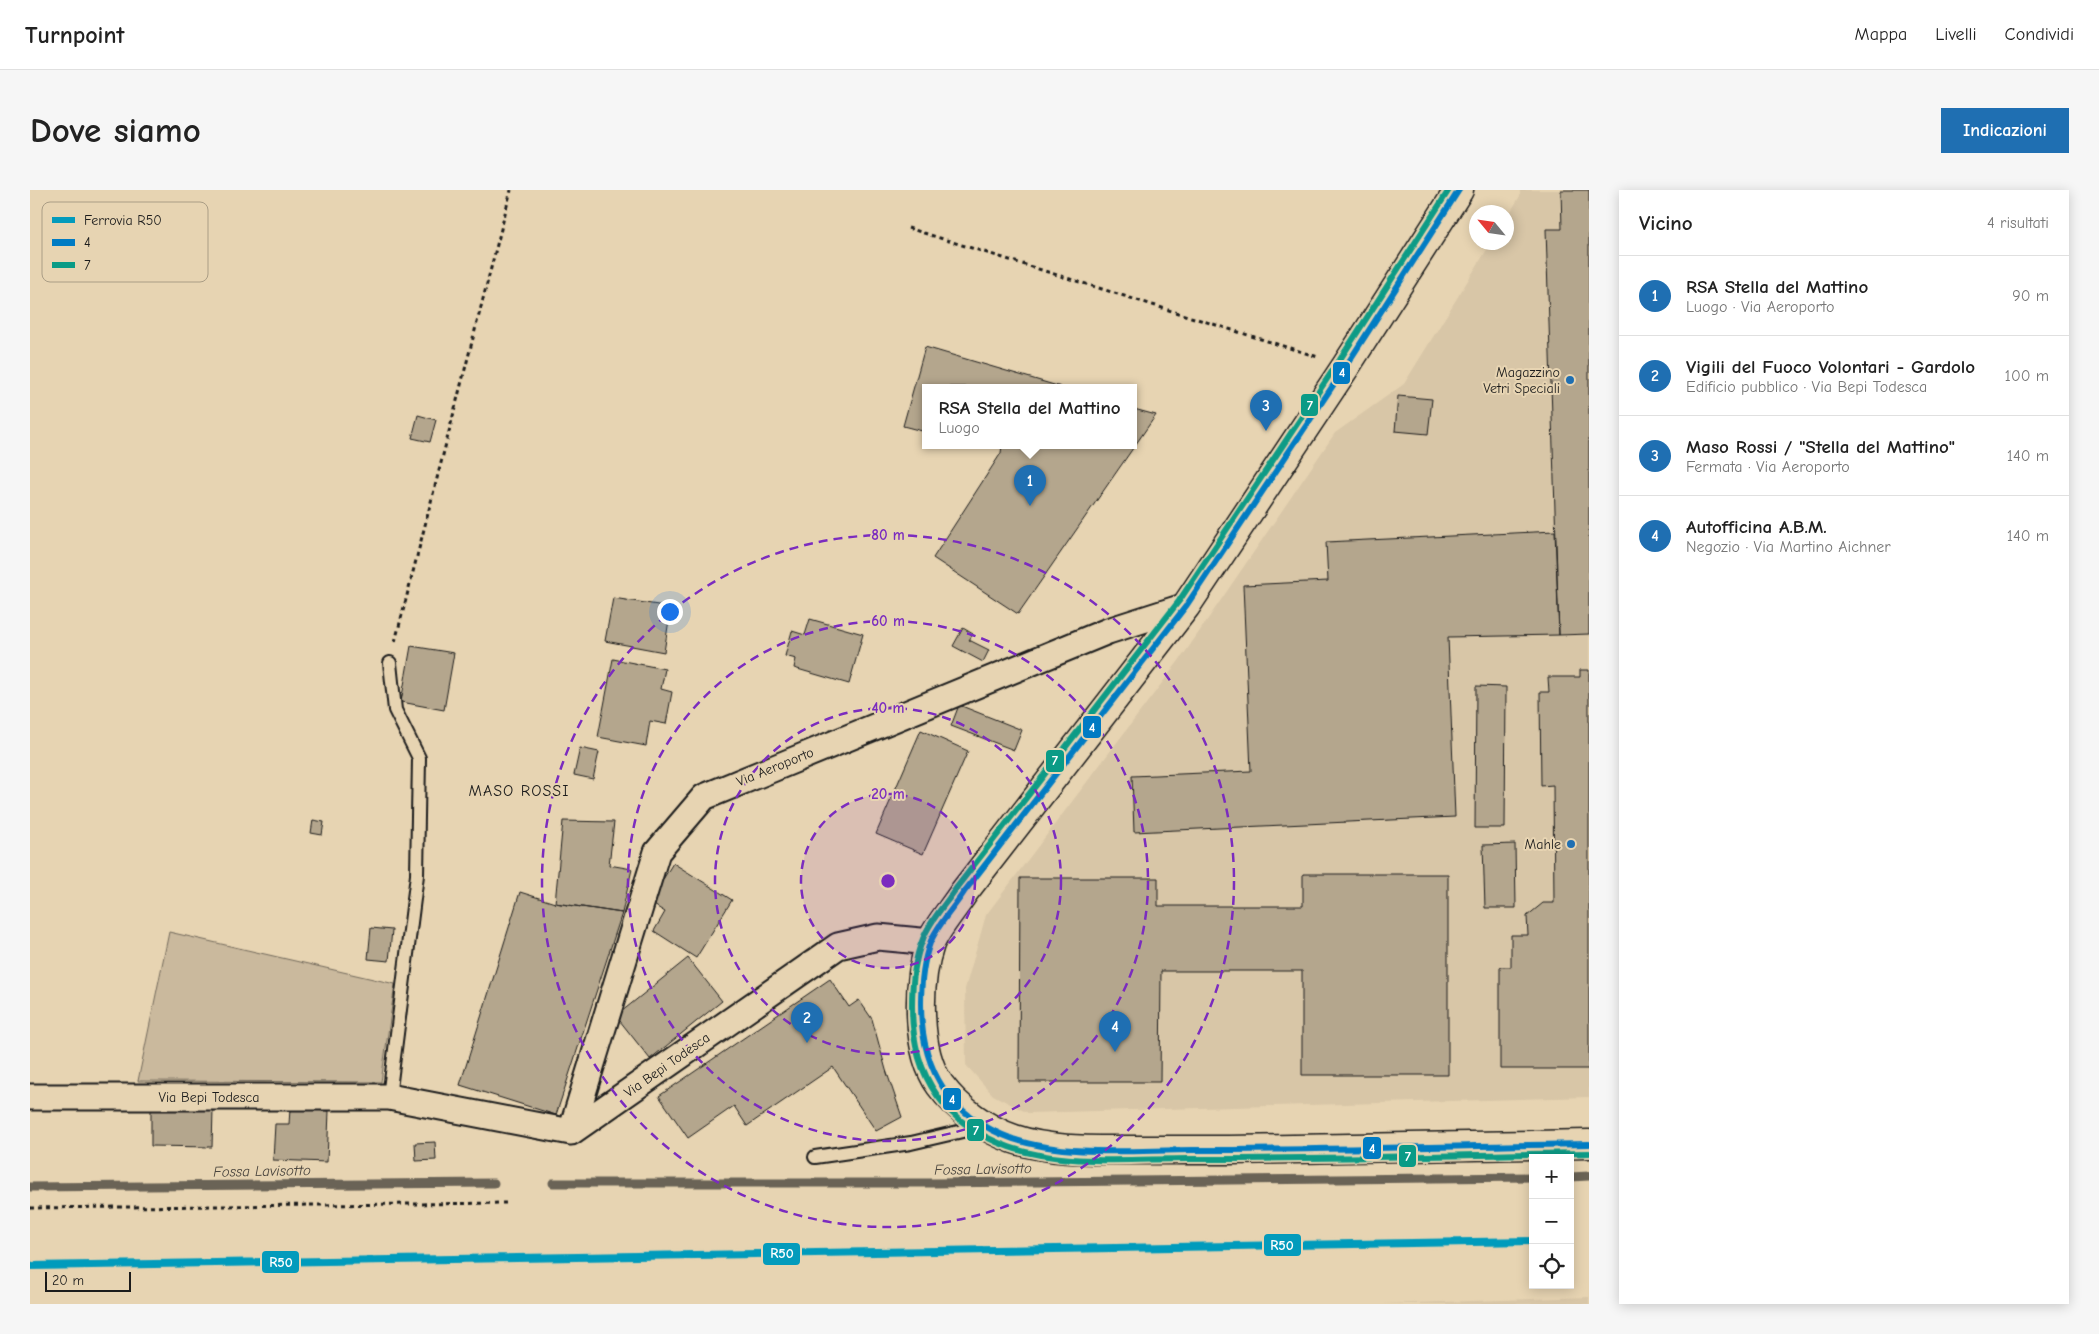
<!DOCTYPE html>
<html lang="it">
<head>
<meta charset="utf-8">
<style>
	body { margin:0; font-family:"Comic Neue",sans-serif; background:#f6f6f6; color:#222 }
	.controls { position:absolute; right:15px; bottom:15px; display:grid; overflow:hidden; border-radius:0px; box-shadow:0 2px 12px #0003 }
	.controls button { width:45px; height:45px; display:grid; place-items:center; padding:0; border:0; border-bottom:1px solid #e0e0e0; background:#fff; color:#222; font:25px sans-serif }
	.compass { position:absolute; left:1439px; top:15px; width:45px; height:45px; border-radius:50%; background:#fff; box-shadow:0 2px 12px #0003; rotate:299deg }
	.scale { position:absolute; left:15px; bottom:12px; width:86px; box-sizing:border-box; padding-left:5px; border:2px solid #1c1c1c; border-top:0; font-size:14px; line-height:18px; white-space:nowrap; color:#1c1c1c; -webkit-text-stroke:4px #e7d4b2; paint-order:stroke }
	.you { position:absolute; left:639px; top:421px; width:18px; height:18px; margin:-12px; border:4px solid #fff; border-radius:50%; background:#1a73e8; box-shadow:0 0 0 8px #1a73e833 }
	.badge { display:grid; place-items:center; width:32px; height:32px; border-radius:50%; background:#1f6fb2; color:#fff; font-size:16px; font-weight:700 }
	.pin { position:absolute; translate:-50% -41px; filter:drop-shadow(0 1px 2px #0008) }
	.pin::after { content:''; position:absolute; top:26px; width:18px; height:15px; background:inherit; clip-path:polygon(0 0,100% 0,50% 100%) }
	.popup { position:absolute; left:892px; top:194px; width:215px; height:65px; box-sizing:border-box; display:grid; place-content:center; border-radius:0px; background:#fff; filter:drop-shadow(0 1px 4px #0005); font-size:16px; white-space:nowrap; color:#767676 }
	.popup b { font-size:19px; color:#222 }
	.popup::after { content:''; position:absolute; left:50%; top:100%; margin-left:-10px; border:10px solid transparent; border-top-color:#fff }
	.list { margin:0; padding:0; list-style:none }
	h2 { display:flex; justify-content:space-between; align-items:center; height:65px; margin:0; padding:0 20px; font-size:21px }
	h2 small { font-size:16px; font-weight:400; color:#767676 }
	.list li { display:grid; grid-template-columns:32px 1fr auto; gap:15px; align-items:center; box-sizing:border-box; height:80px; padding:0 20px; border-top:1px solid #e0e0e0 }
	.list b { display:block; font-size:19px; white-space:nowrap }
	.list p { margin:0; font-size:16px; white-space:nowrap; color:#767676 }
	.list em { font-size:16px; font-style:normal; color:#767676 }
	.icon { flex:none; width:28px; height:28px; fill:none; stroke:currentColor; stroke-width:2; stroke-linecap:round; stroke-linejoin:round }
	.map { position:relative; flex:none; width:1559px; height:1114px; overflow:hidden; border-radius:0px }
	header { display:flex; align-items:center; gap:30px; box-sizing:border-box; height:70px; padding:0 25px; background:#fff; border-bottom:1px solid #e0e0e0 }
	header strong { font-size:24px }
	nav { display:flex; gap:28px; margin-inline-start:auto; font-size:18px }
	.intro { display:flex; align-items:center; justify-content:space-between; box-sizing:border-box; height:120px; padding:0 30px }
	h1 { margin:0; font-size:35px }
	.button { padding:12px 22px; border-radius:0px; background:#1f6fb2; color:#fff; font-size:18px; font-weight:700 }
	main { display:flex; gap:30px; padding:0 30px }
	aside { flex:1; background:#fff; border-radius:0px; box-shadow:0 2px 12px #0003 }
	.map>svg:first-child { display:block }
</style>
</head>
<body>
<header>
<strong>Turnpoint</strong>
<nav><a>Mappa</a><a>Livelli</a><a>Condividi</a></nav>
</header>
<div class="intro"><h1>Dove siamo</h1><a class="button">Indicazioni</a></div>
<main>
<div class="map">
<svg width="1559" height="1114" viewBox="0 0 1559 1114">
	<rect width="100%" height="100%" fill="#e7d4b2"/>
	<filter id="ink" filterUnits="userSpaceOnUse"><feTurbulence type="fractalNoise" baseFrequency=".02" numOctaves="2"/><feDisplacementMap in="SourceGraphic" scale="10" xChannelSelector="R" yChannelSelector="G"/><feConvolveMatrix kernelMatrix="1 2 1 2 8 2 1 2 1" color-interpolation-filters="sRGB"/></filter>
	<g filter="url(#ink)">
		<!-- built -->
		<path fill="#d8c6a7" d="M1490,0H1559V907L998,923L963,905L936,875L935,799L956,725L1154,464L1305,243L1374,194L1461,53L1476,52L1477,28L1490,6Z
			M1559,1107V1114H1353Z"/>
		<!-- green -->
		<path fill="#cab99d" stroke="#736a5c" d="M139,742L365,794L351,892L108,891Z"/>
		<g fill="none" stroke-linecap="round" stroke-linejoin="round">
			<!-- stream -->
			<path stroke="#6b6356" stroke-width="9" d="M1540,987L1559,986
				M523,993H902L1503,987
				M0,997L464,993"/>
		</g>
		<!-- building -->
		<path fill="#b4a68d" stroke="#1c1c1c" d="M1531,0H1559V444L1529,445L1516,39H1532Z
			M895,157L1031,197H896V242L873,236Z
			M1368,206L1402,209L1398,244L1365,241Z
			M1104,219L1126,225L988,424L903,368L971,263L972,255H1104Z
			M388,225L406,230L400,252L382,248Z
			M1525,341L1529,445L1418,447L1425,627L1104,642L1102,586L1221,581L1213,395L1298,391L1296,352Z
			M583,408L641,417L634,462L575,451Z
			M780,429L833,444L819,494L764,478L766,469L755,466L762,441L775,445Z
			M933,438L943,444L939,450L959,460L953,472L923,456Z
			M381,456L424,463L414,520L371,512Z
			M583,469L635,479L631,499L642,502L636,534L620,531L616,556L568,547Z
			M1550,480H1559V879H1470V777H1481V745H1498L1497,726L1513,713H1524L1523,595L1511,596L1510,502H1519L1518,487H1550Z
			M1446,496L1476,497L1475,638H1445Z
			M929,515L992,540L984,560L921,536Z
			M891,540L938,561L893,664L846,644Z
			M550,558L569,562L563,589L544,585Z
			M283,630L294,632L292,645L281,643Z
			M533,631L584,632L579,675L602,679L592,723L525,713Z
			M1485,654L1486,718H1455L1453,655Z
			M643,673L702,710L666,768L624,741L635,722L619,712Z
			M1273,684H1418V885H1272V781H1131L1130,892H989L990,688H1128V716H1273Z
			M490,702L525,713L592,723L526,925L430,895Z
			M341,738L362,740L359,771L338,769Z
			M658,768L692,811L620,869L586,826Z
			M800,789L819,817L829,810L842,829L856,880L872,927L846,941L803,877L717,936L704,916L658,948L629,906Z
			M121,918L183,919L182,957L121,956Z
			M260,919L299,921L297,972L243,970L245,934H259Z
			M405,952L406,970L386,971L385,953Z"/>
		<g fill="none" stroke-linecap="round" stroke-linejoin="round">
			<defs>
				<path id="service" d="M359,907L387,685L389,568L365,520L360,473
					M785,967L881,953L954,936"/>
				<path id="minor" d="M0,907H359L541,942L808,756L848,747L901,752
					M541,942L627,662L674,607L1078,441L1156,416"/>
				<path id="tertiary" d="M1429,0L1316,176L1156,416L934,702C924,718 906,738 900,754C887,792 886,862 910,895C928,919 955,939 984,949C1020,961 1059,960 1097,960C1131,960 1164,960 1198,960C1318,958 1439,956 1559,954"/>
			</defs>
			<!-- service casing -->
			<use href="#service" stroke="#1c1c1c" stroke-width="16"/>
			<!-- minor casing -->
			<use href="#minor" stroke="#1c1c1c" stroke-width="29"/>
			<!-- tertiary casing -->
			<use href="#tertiary" stroke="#1c1c1c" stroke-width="31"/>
			<!-- path -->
			<path stroke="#1c1c1c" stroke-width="3" stroke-dasharray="4 4" stroke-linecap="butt" d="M878,38L1288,167
				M365,452L481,0
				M0,1018L479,1013"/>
			<!-- service -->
			<use href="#service" stroke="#e7d4b2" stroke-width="12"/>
			<!-- minor -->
			<use href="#minor" stroke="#e7d4b2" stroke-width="25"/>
			<!-- tertiary -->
			<use href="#tertiary" stroke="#e7d4b2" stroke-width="28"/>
			<defs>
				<path id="bus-1" d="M1429,0L1316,176L1156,416L934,702C923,719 907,735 900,753C893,772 891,794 891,814C891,880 919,926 983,949C1037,967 1106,960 1163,960C1295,960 1427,956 1559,954"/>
				<path id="bus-2" d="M1419,0L1309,171L1149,411L927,697C916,714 900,730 893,749C884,770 882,794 882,816C882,885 913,933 979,957C1033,976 1102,969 1158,969C1292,969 1425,965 1559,963"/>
			</defs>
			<!-- bus-1 casing -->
			<use href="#bus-1" stroke="#e7d4b2" stroke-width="10"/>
			<!-- bus-2 casing -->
			<use href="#bus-2" stroke="#e7d4b2" stroke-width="10"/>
			<!-- bus-1 -->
			<use href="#bus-1" stroke="#007bc3" stroke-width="6"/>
			<!-- bus-2 -->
			<use href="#bus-2" stroke="#0a9b86" stroke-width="6"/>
			<defs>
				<path id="rail-1" d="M0,1076L1503,1051"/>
			</defs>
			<!-- rail-1 casing -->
			<use href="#rail-1" stroke="#e7d4b2" stroke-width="11"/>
			<!-- rail-1 -->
			<use href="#rail-1" stroke="#039bbc" stroke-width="8"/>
		</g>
	</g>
	<!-- distance rings -->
	<circle cx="858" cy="691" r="87" fill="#7b2cbf" fill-opacity=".12"/>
	<g fill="none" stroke="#7b2cbf" stroke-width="2.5" stroke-dasharray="9 6">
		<circle cx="858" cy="691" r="87"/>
		<circle cx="858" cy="691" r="173"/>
		<circle cx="858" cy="691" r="260"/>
		<circle cx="858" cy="691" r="346"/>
	</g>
	<!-- markers -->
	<g fill="#1f6fb2" stroke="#e7d4b2" stroke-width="2">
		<circle cx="1540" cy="190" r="5"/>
		<circle cx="1541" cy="654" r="5"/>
	</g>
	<g text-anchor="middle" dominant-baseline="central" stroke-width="4" stroke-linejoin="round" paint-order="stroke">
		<!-- poi labels -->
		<g font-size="14" fill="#1c1c1c" stroke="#e7d4b2" text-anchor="end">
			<text x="1530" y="182">Magazzino<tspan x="1530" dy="16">Vetri Speciali</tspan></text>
			<text x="1531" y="654">Mahle</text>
		</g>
		<!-- street labels -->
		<g font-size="14" fill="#1c1c1c" stroke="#e7d4b2">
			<text transform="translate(745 577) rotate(-22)">Via Aeroporto</text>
			<text transform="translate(637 875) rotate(-35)">Via Bepi Todesca</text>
			<text x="179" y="907">Via Bepi Todesca</text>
		</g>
		<!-- water labels -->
		<g font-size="15" font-style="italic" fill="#4a453e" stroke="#e7d4b2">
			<text transform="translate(953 979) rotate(-1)">Fossa Lavisotto</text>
			<text transform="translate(232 981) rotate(-1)">Fossa Lavisotto</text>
		</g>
		<!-- quarter labels -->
		<g font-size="16" letter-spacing="1" fill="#1c1c1c" stroke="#e7d4b2">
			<text x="489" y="601">MASO ROSSI</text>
		</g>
	</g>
	<!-- legend -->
	<rect x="12" y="12" width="166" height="80" rx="8" fill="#e7d4b2" stroke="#aa9d85" stroke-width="1"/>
	<rect x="22" y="27" width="23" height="6" fill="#039bbc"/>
	<rect x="22" y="49" width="23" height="7" fill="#007bc3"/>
	<rect x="22" y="72" width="23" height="6" fill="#0a9b86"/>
	<g font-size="14" fill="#1c1c1c">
		<text x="54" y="35">Ferrovia R50</text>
		<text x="54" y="57">4</text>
		<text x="54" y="80">7</text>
	</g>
	<circle cx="858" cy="691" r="8" fill="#7b2cbf" stroke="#e7d4b2" stroke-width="2.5"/>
	<g font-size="15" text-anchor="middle" font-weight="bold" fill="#7b2cbf" stroke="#e7d4b2" stroke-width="4" stroke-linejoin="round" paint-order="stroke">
		<text x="858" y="350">80 m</text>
		<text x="858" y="436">60 m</text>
		<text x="858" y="523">40 m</text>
		<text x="858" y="609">20 m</text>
	</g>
	<g stroke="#e7d4b2" stroke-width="2">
		<rect x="1302" y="171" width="19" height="24" rx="5" fill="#007bc3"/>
		<rect x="1270" y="203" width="19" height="24" rx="5" fill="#0a9b86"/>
		<rect x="1052" y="525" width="20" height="24" rx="5" fill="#007bc3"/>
		<rect x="1015" y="559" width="20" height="24" rx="5" fill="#0a9b86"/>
		<rect x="912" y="897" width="20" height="24" rx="5" fill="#007bc3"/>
		<rect x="936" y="928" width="19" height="24" rx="5" fill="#0a9b86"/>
		<rect x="1332" y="946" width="20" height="24" rx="5" fill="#007bc3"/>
		<rect x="1368" y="954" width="19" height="24" rx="5" fill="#0a9b86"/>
		<rect x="1233" y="1043" width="39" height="24" rx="5" fill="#039bbc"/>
		<rect x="732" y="1052" width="39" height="24" rx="5" fill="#039bbc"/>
		<rect x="231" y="1060" width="39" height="24" rx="5" fill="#039bbc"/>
	</g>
	<g font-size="14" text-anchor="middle" font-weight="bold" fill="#fff">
		<text x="1312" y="187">4</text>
		<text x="1280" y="220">7</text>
		<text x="1062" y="542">4</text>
		<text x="1025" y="575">7</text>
		<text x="922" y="914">4</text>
		<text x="946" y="945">7</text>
		<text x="1342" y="963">4</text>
		<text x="1378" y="971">7</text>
		<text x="1252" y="1060">R50</text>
		<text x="752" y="1068">R50</text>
		<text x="251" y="1077">R50</text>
	</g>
</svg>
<div class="controls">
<button>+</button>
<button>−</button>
<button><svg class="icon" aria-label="locate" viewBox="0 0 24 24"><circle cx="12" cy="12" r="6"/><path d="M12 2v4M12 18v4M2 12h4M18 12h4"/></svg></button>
</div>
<svg class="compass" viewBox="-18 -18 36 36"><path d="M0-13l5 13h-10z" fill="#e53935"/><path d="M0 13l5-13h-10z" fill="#767676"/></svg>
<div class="scale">20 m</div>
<div class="you"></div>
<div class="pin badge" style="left:1000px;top:316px">1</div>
<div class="popup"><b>RSA Stella del Mattino</b>Luogo</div>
<div class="pin badge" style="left:777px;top:853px">2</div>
<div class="pin badge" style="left:1236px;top:241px">3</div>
<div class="pin badge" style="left:1085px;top:862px">4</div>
</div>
<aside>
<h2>Vicino<small>4 risultati</small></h2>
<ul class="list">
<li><span class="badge">1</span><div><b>RSA Stella del Mattino</b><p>Luogo · Via Aeroporto</p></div><em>90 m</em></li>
<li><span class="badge">2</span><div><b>Vigili del Fuoco Volontari - Gardolo</b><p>Edificio pubblico · Via Bepi Todesca</p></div><em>100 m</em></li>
<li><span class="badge">3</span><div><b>Maso Rossi / &quot;Stella del Mattino&quot;</b><p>Fermata · Via Aeroporto</p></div><em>140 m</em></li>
<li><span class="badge">4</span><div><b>Autofficina A.B.M.</b><p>Negozio · Via Martino Aichner</p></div><em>140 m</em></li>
</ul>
</aside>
</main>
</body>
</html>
